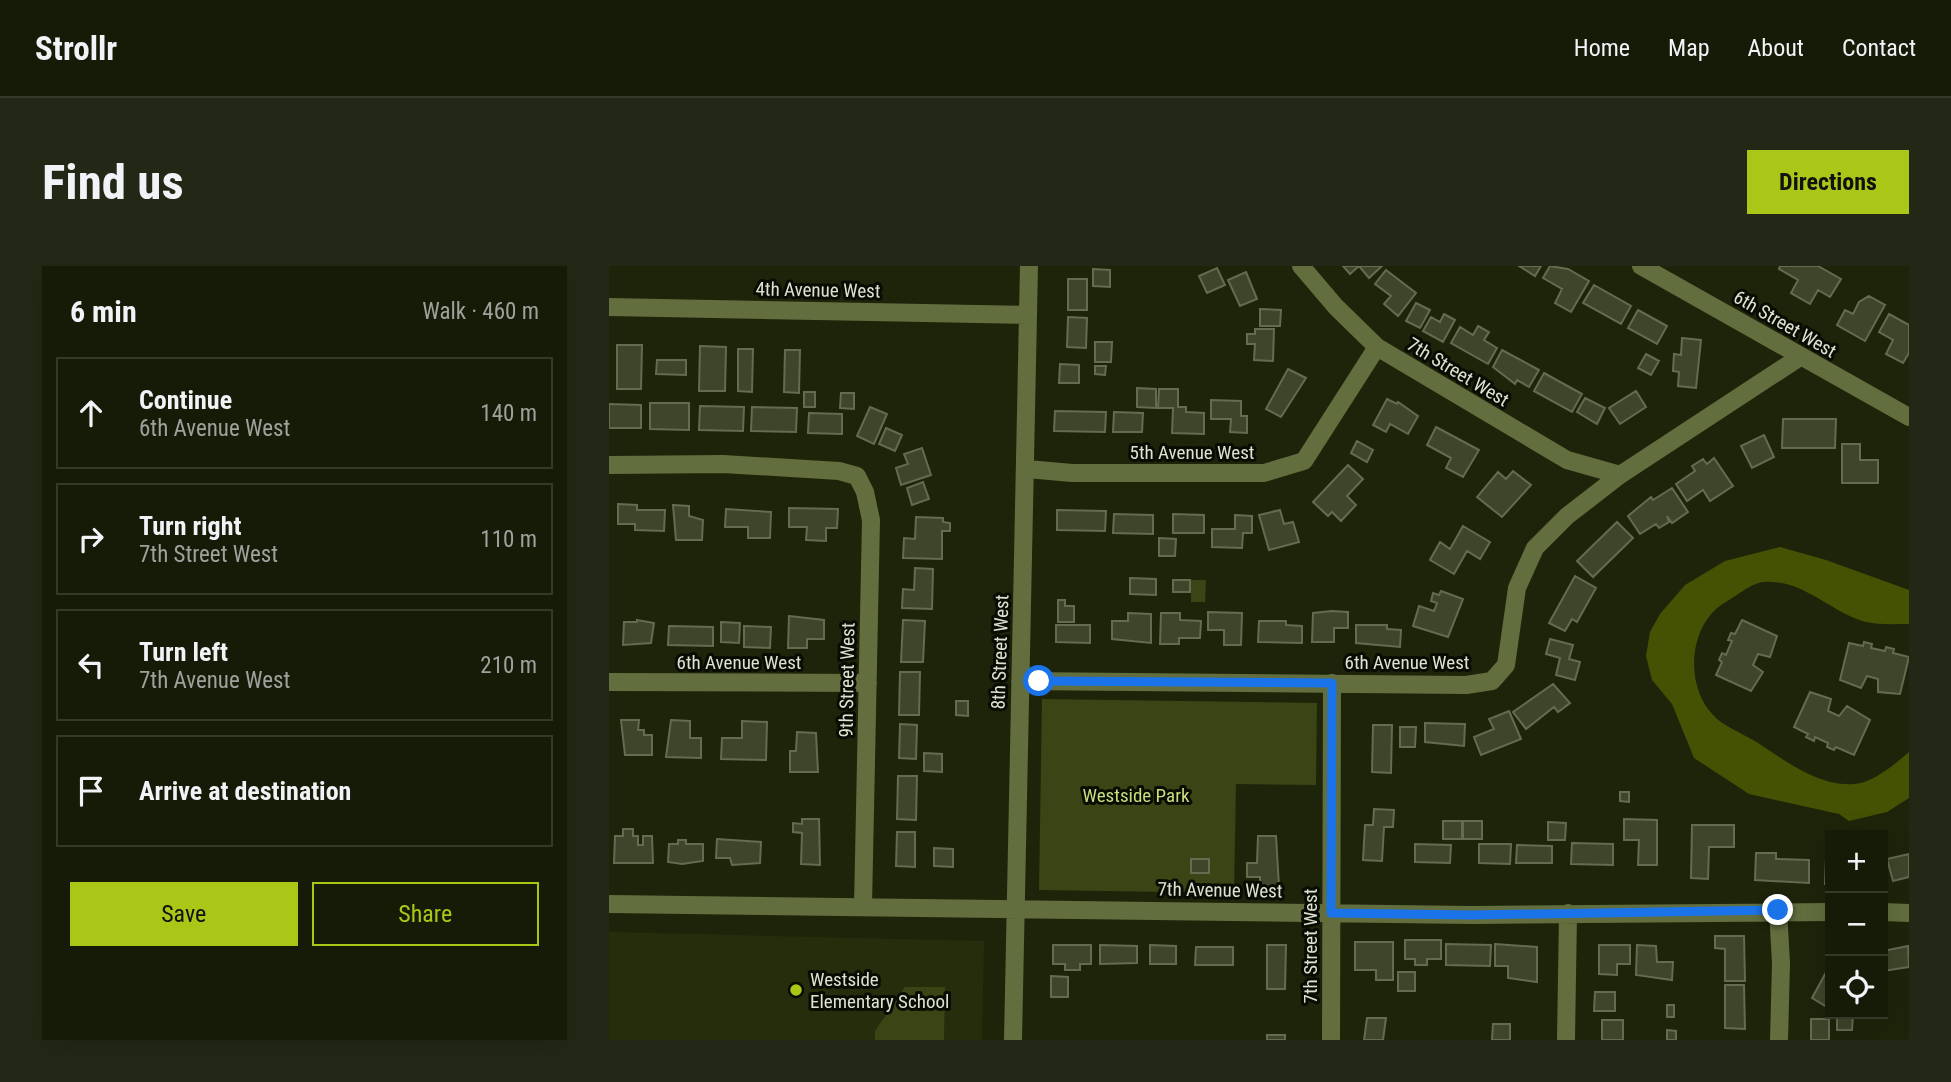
<!DOCTYPE html>
<html lang="en">
<head>
<meta charset="utf-8">
<style>
	body { margin:0; font-family:"Roboto Condensed",sans-serif; background:#232816; color:#f1f3f6 }
	.controls { position:absolute; right:21px; bottom:21px; display:grid; overflow:hidden; border-radius:0px; box-shadow:0 7px 28px #0002 }
	.controls button { width:63px; height:63px; display:grid; place-items:center; padding:0; border:0; border-bottom:2px solid #353929; background:#161b08; color:#f1f3f6; font:35px sans-serif }
	.stop { position:absolute; width:21px; height:21px; margin:-16px; border:5px solid #1a73e8; border-radius:50%; background:#fff }
	.stop.end { background:#1a73e8; border-color:#fff; box-shadow:0 2px 7px #0008 }
	.list { margin:0; padding:0; list-style:none }
	h2 { display:flex; justify-content:space-between; align-items:center; height:91px; margin:0; padding:0 28px; font-size:30px }
	h2 small { font-size:23px; font-weight:400; color:#9ea19c }
	.list li { display:grid; grid-template-columns:46px 1fr auto; gap:21px; align-items:center; box-sizing:border-box; height:112px; margin:0 14px 14px; padding:0 14px; border:2px solid #353929; border-radius:0px }
	.list b { display:block; font-size:26px; white-space:nowrap }
	.list p { margin:0; font-size:23px; white-space:nowrap; color:#9ea19c }
	.list em { font-size:23px; font-style:normal; color:#9ea19c }
	.actions { display:flex; gap:14px; padding:21px 28px }
	.actions a { flex:1; padding:16px 0; border:2px solid #aac718; border-radius:0px; text-align:center; font-size:24px; color:#aac718 }
	.actions .main { background:#aac718; color:#111 }
	.icon { flex:none; width:38px; height:38px; fill:none; stroke:currentColor; stroke-width:2; stroke-linecap:round; stroke-linejoin:round }
	.map { position:relative; flex:none; width:1300px; height:774px; overflow:hidden; border-radius:0px }
	header { display:flex; align-items:center; gap:42px; box-sizing:border-box; height:98px; padding:0 35px; background:#161b08; border-bottom:2px solid #353929 }
	header strong { font-size:33px }
	nav { display:flex; gap:38px; margin-inline-start:auto; font-size:24px }
	.intro { display:flex; align-items:center; justify-content:space-between; box-sizing:border-box; height:168px; padding:0 42px }
	h1 { margin:0; font-size:49px }
	.button { padding:18px 32px; border-radius:0px; background:#aac718; color:#111; font-size:24px; font-weight:700 }
	main { display:flex; gap:42px; padding:0 42px }
	aside { flex:1; background:#161b08; border-radius:0px; box-shadow:0 7px 28px #0002 }
	.map>svg:first-child { display:block }
</style>
</head>
<body>
<header>
<strong>Strollr</strong>
<nav><a>Home</a><a>Map</a><a>About</a><a>Contact</a></nav>
</header>
<div class="intro"><h1>Find us</h1><a class="button">Directions</a></div>
<main>
<aside>
<h2>6 min<small>Walk · 460 m</small></h2>
<ul class="list">
<li><svg class="icon" aria-label="ahead" viewBox="0 0 24 24"><path d="M12 20V5M6 11l6-6 6 6"/></svg><div><b>Continue</b><p>6th Avenue West</p></div><em>140 m</em></li>
<li><svg class="icon" aria-label="right" viewBox="0 0 24 24"><path d="M7 20v-9h11M14 6l5 5-5 5"/></svg><div><b>Turn right</b><p>7th Street West</p></div><em>110 m</em></li>
<li><svg class="icon" aria-label="left" viewBox="0 0 24 24"><path d="M17 20v-9H6M10 6l-5 5 5 5"/></svg><div><b>Turn left</b><p>7th Avenue West</p></div><em>210 m</em></li>
<li><svg class="icon" aria-label="arrive" viewBox="0 0 24 24"><path d="M6 21V4h12l-3 4 3 4H6"/></svg><div><b>Arrive at destination</b></div></li>
</ul>
<div class="actions"><a class="main">Save</a><a>Share</a></div>
</aside>
<div class="map">
<svg width="1300" height="774" viewBox="0 0 1300 774">
	<rect width="100%" height="100%" fill="#1e240a"/>
	<!-- built -->
	<path fill="#262d0c" d="M0,666L375,675L373,774H0Z"/>
	<!-- green -->
	<path fill="#3a4415" d="M582,314H597L596,336H582Z
		M433,433L708,437L707,519L627,518L625,627L430,624Z
		M296,721H336L335,774H266V765Z"/>
	<!-- water -->
	<path fill="#455204" d="M1171,281L1217,294L1300,324V358C1286,358 1270,359 1257,356C1220,346 1196,313 1154,316C1143,317 1127,330 1117,336C1079,357 1074,422 1107,452C1117,461 1132,467 1144,474C1174,492 1207,521 1245,518C1264,517 1286,498 1300,486V532L1278,546L1240,555L1230,548L1140,528L1085,492L1063,438L1043,414L1037,390L1041,366L1051,348L1076,319L1116,295Z"/>
	<!-- building -->
	<path fill="#3e452a" stroke="#646b4f" stroke-width="2" d="M734,0H773L760,12L750,0L741,8Z
		M910,0H932L926,10Z
		M941,0L959,3L980,15L962,46L946,37L953,23L934,12Z
		M1171,0H1209L1232,13L1221,31L1209,24L1201,38L1182,27L1189,14L1170,3Z
		M608,2L616,19L598,27L590,10Z
		M484,3L501,4V21L484,20Z
		M777,4L807,27L789,50L775,38L782,30L766,18Z
		M637,6L648,33L631,40L619,14Z
		M459,13H478V44H459Z
		M985,19L1022,40L1012,58L974,37Z
		M1260,30L1276,39L1256,75L1228,59L1236,44L1244,48L1250,36Z
		M807,37L821,44L811,62L797,55Z
		M651,43L672,44L671,60H651Z
		M1029,44L1058,60L1048,78L1019,62Z
		M835,48L846,54L834,76L814,65L822,51L831,56Z
		M1280,48L1300,59V87L1294,97L1277,88L1284,74L1270,66Z
		M459,51L478,52L477,82L458,81Z
		M869,60L880,66L875,74L888,82L879,98L842,77L851,61L864,69Z
		M646,63H665L664,95L645,94L646,78H638V68H646Z
		M1073,72L1092,74L1087,122L1069,120L1070,106L1064,105L1065,88L1072,89Z
		M486,76H503L502,96H486Z
		M8,79H33L32,123H8Z
		M91,80L117,81L116,125H90Z
		M129,83H144L143,126L129,125Z
		M176,84H191L190,127L175,126Z
		M893,84L930,104L920,121L908,114L906,118L884,101Z
		M1037,88L1050,95L1042,109L1029,102Z
		M48,94H77V109L47,108Z
		M451,98L470,99V117H450Z
		M486,100H497L496,109L486,108Z
		M679,103L697,112L672,151L657,143Z
		M935,107L973,128L963,146L925,125Z
		M528,122L547,123V142L528,141Z
		M550,123H569V141H577V146L595,147V168L563,167L564,142H549Z
		M1027,125L1037,141L1011,158L1000,142Z
		M195,126H206V141H195Z
		M232,127H245V143L231,142Z
		M976,132L996,142L988,158L968,146Z
		M778,133L788,138L789,136L809,150L799,168L781,158L777,166L764,159Z
		M602,134L632,135V150H638V167L621,166L622,153H602Z
		M41,137H80V164L41,163Z
		M0,138L32,139V162H0Z
		M91,140L135,141L134,165L90,164Z
		M143,141L188,142L187,166L142,165Z
		M261,141L278,148L265,178L248,170Z
		M446,145L497,146L496,166L445,165Z
		M505,146L534,147L533,166H504Z
		M200,147L233,148V168L199,167Z
		M1174,153H1227L1226,182H1173Z
		M827,161L870,184L854,211L837,202L842,192L818,179Z
		M277,162L293,169L286,185L270,178Z
		M1155,169L1165,191L1143,202L1132,180Z
		M748,175L764,184L758,196L742,187Z
		M1233,178H1251V194H1269V217H1233Z
		M313,182L322,209L292,219L287,202L299,198L295,188Z
		M1105,192L1124,220L1101,235L1094,224L1078,235L1067,218L1086,205L1083,200L1094,193L1098,198Z
		M739,199L754,213L738,230L747,239L732,255L723,246L719,250L704,236Z
		M904,205L922,219L893,251L868,231L889,206L897,213Z
		M314,216L320,233L303,239L298,222Z
		M1063,222L1079,246L1063,257L1058,250L1060,256L1050,262L1047,258L1031,268L1019,250L1042,231L1044,234Z
		M9,238L28,239V244H56L55,265L26,264V258H9Z
		M64,239L80,240V250L94,254L93,274H67Z
		M180,242L229,243L228,262H217V275L197,274L198,261H180Z
		M117,243L162,246L161,272H139V261H116Z
		M448,244L497,245L496,265L448,264Z
		M671,244L675,258L684,256L690,276L660,284L650,249Z
		M505,248L544,249V268L504,267Z
		M564,248L595,249V267H564Z
		M626,249L643,250V267H634L633,282L603,281V263H626Z
		M307,251L334,252V256L341,257V265H333V293L294,292L295,272L306,273Z
		M1008,256L1024,272L984,311L968,295Z
		M854,260L881,276L871,293L858,285L845,308L821,294L831,276L841,283Z
		M550,272L567,273L566,290H550Z
		M306,302L324,303L323,343L293,342L294,323L305,324Z
		M966,310L987,322L968,356L963,353L956,365L940,357Z
		M521,312L547,313V329L521,328Z
		M564,314H581V326H564Z
		M832,325L854,333L839,371L804,360L810,340L825,345L828,337L822,335L824,327L830,329Z
		M449,334H456V340H465V356H449Z
		M723,345L739,346V362H725V376H703L704,347Z
		M599,346L633,347L632,379H615V364H599Z
		M519,347L542,348V377L503,373V355H519Z
		M552,347H571V354L592,355L591,372H570V378H551Z
		M180,350L215,354V373H198V382H179Z
		M28,354L45,357L42,377L14,379L15,356H28Z
		M294,354L316,355L314,396H292Z
		M1133,354L1168,370L1161,391L1149,388L1144,399L1154,406L1142,425L1107,409L1113,396L1110,394L1113,387L1117,389L1123,375L1119,374L1122,367L1126,368Z
		M650,355H677V359L693,360V377L649,376Z
		M112,356L131,357L130,377L112,376Z
		M447,359H481V377L447,376Z
		M747,359H778V363L792,364L791,381L747,377Z
		M60,360L104,361V380L59,379Z
		M135,360L162,361L161,382L135,381Z
		M941,373L964,379L960,393L971,396L966,414L947,409L951,392L937,388Z
		M1255,376L1263,378L1262,382L1276,385L1277,381L1285,383L1284,387L1300,391L1291,428L1269,426V413L1258,410L1252,422L1231,414L1240,377L1254,380Z
		M291,406H311L310,449H290Z
		M944,418L961,437L949,446L945,441L917,463L904,446Z
		M1201,426L1222,433L1219,445L1230,450L1238,440L1261,454L1245,489L1227,481L1225,484L1218,481L1219,477L1206,471L1205,475L1197,471L1199,468L1185,461Z
		M347,435H359V450L347,449Z
		M900,445L912,473L872,489L865,471L885,463L880,453Z
		M12,454H30L29,464H35V469H43V489H16Z
		M62,454L81,455V472H92V492L57,491Z
		M133,455L158,456L157,494L112,493L113,472H133Z
		M816,457L856,458L855,480L816,476Z
		M291,458L308,459L307,493L290,492Z
		M764,459H783L782,507L763,506Z
		M791,461H807L806,481H791Z
		M188,466L207,467L209,506H181V485H187Z
		M315,487L333,488V506L315,505Z
		M289,510H308L307,554L288,553Z
		M1011,526H1020V536L1011,535Z
		M765,543L785,544L784,561H775L773,595L754,594L756,559H764Z
		M193,553H210L211,599L192,598L193,567L184,566V557L193,558Z
		M1015,553L1048,554V599H1029L1030,574H1015Z
		M834,555H853V573H834Z
		M854,555H873V573H854Z
		M939,556L957,557L956,574H939Z
		M1083,559H1125V581H1100L1099,613L1082,612Z
		M14,563H24V570H29V579H34V570H43L44,597H5L6,570H14Z
		M288,566H306V601L287,600Z
		M649,570H667L670,620L651,619V611H638V597H648Z
		M108,573L152,576L151,597L123,599L121,592H107Z
		M69,574H77V578H94V595L73,598L59,596L60,578H69Z
		M963,577L1004,578V599L962,598Z
		M806,578L842,579L841,597L806,596Z
		M870,578H902L901,598L870,597Z
		M908,579L943,580V597H907Z
		M325,582L344,583V601L325,600Z
		M1147,587H1167V593L1200,594V617L1146,614Z
		M1300,588V611L1284,615L1278,593Z
		M1217,592H1221V618H1216Z
		M582,593H600V607H582Z
		M1106,670H1135L1136,715H1116V683L1106,682Z
		M796,674H832V693H818V699H806V693H796Z
		M746,676H784V714H767V704H746Z
		M837,678L882,679L881,700L837,699Z
		M886,678L928,681V716L899,712V700H886Z
		M444,679H482V698H471V704H456V698H444Z
		M491,679L528,680V697L491,698Z
		M541,679L567,680V698H541Z
		M658,679H677L676,723H658Z
		M990,679H1021V698H1008V709L990,708Z
		M1028,679L1047,680L1048,696H1064L1063,714L1027,709Z
		M1299,680L1300,701L1274,705V685Z
		M587,681H624V699H586Z
		M1221,699V735L1218,741L1203,732Z
		M789,706H806V725H789Z
		M442,710L459,711V731H442Z
		M1116,719H1135L1136,763L1116,762Z
		M986,726H1006V745H985Z
		M1058,739H1065V751H1058Z
		M1228,748L1244,749L1243,764H1228Z
		M758,752H777L774,774H755Z
		M1202,753H1220V774H1202Z
		M993,754H1014V774H993Z
		M884,758H901V774H883Z
		M1058,764L1067,765V774H1058Z
		M658,769H676V774H658Z"/>
	<g fill="none" stroke-linecap="round" stroke-linejoin="round">
		<!-- minor -->
		<path stroke="#626e3e" stroke-width="18" d="M692,0L727,41L768,81L958,194L1011,209
			M1032,0L1300,151
			M0,41L418,49
			M0,199L114,198L230,205L248,210L256,226L262,254L254,640
			M418,203L463,207H655L695,195L768,81
			M411,415L857,419L883,415L897,399L908,322L926,282L958,250L1011,209L1191,91
			M0,416L259,417
			M0,638L863,649L1221,646
			M1169,644L1172,697L1170,774
			M1274,646L1300,647
			M404,774L420,0
			M722,774L723,417
			M957,774L959,647"/>
	</g>
	<g fill="none" stroke-linecap="round" stroke-linejoin="round">
		<!-- route -->
		<path stroke="#1a73e8" stroke-width="9" d="M430,415L723,417L722,647L863,649L1169,644"/>
	</g>
	<!-- markers -->
	<circle fill="#aac718" stroke="#090c03" stroke-width="2.5" cx="187" cy="724" r="7"/>
	<g text-anchor="middle" dominant-baseline="central" stroke-width="6" stroke-linejoin="round" paint-order="stroke">
		<!-- street labels -->
		<g font-size="19" fill="#dee2d2" stroke="#090c03">
			<text transform="translate(209 24) rotate(1)">4th Avenue West</text>
			<text transform="translate(1176 58) rotate(30)">6th Street West</text>
			<text transform="translate(849 106) rotate(31)">7th Street West</text>
			<text x="583" y="186">5th Avenue West</text>
			<text transform="translate(391 386) rotate(-88)">8th Street West</text>
			<text x="130" y="396">6th Avenue West</text>
			<text x="798" y="396">6th Avenue West</text>
			<text transform="translate(238 414) rotate(-89)">9th Street West</text>
			<text transform="translate(611 624) rotate(1)">7th Avenue West</text>
			<text transform="translate(701 680) rotate(-90)">7th Street West</text>
		</g>
		<!-- park labels -->
		<g font-size="19" fill="#c8df7e" stroke="#090c03">
			<text x="527" y="529">Westside Park</text>
		</g>
		<!-- poi labels -->
		<g font-size="19" fill="#dee2d2" stroke="#090c03" text-anchor="start">
			<text x="201" y="713">Westside<tspan x="201" dy="22">Elementary School</tspan></text>
		</g>
	</g>
</svg>
<div class="controls">
<button>+</button>
<button>−</button>
<button><svg class="icon" aria-label="locate" viewBox="0 0 24 24"><circle cx="12" cy="12" r="6"/><path d="M12 2v4M12 18v4M2 12h4M18 12h4"/></svg></button>
</div>
<div class="stop" style="left:430px;top:415px"></div>
<div class="stop end" style="left:1169px;top:644px"></div>
</div>
</main>
</body>
</html>
